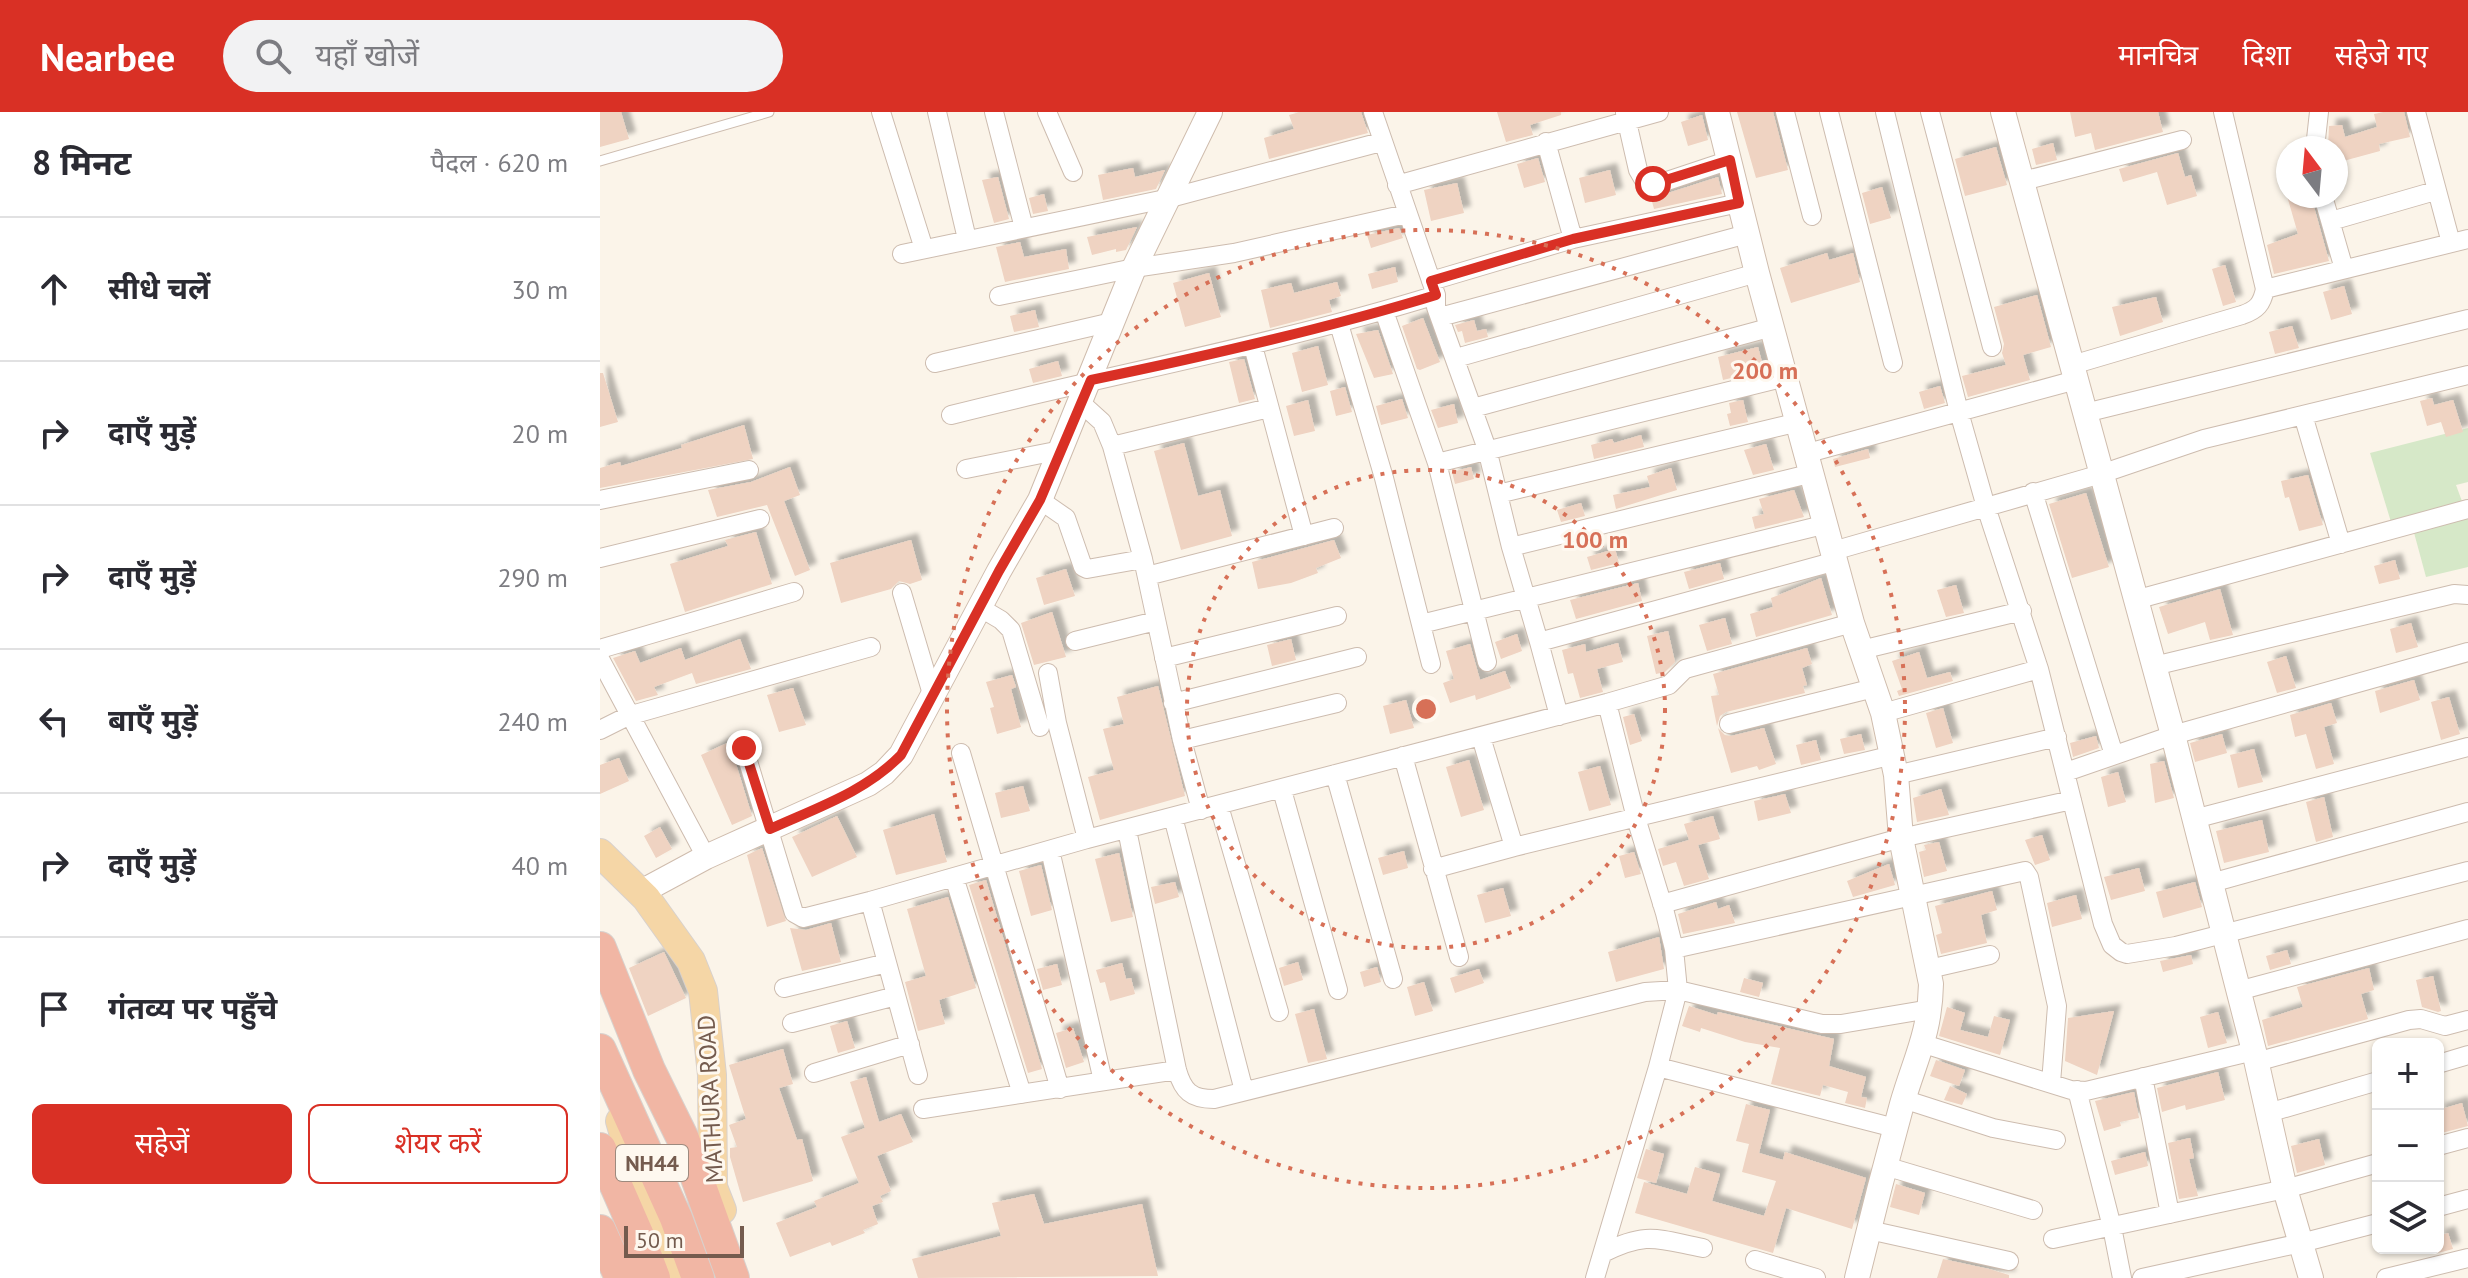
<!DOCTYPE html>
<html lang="hi">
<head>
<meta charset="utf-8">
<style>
	body { margin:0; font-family:"PT Sans","Noto Sans Devanagari",sans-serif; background:#f2f2f3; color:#2b2b33 }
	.controls { position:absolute; right:24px; bottom:24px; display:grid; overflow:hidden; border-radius:12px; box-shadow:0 2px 6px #0004 }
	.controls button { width:72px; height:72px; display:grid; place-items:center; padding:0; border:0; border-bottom:2px solid #e1e1e2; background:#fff; color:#2b2b33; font:40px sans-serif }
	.compass { position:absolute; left:1676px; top:24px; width:72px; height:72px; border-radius:50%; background:#fff; box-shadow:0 2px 6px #0004; rotate:344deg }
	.scale { position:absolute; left:24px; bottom:20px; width:120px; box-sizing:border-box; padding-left:8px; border:4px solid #745b4e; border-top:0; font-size:22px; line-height:28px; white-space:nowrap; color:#745b4e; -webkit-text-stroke:6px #fef8ef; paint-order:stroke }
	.stop { position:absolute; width:24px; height:24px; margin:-18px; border:6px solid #d93025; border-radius:50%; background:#fff }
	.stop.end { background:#d93025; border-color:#fff; box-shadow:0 2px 8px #0008 }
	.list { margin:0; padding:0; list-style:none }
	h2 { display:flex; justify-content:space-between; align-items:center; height:104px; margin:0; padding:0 32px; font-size:34px }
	h2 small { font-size:26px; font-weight:400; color:#7c7c81 }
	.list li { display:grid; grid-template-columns:52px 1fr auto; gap:24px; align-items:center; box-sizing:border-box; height:144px; padding:0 32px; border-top:2px solid #e1e1e2 }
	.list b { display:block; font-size:30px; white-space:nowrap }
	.list em { font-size:26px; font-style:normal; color:#7c7c81 }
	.actions { display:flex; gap:16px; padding:24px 32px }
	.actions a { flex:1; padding:18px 0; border:2px solid #d93025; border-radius:12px; text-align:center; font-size:28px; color:#d93025 }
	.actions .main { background:#d93025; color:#fff }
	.icon { flex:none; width:44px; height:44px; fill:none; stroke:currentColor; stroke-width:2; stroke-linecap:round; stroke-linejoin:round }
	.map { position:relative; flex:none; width:1868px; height:1166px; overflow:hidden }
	header { display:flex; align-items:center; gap:48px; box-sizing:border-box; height:112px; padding:0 40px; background:#d93025; color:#fff }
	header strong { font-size:38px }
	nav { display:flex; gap:44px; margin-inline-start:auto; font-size:28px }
	.search { width:560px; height:72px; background:#f2f2f3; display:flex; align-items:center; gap:20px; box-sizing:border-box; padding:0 28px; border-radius:44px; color:#7c7c81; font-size:30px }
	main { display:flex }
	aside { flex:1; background:#fff }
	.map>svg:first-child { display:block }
</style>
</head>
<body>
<header>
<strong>Nearbee</strong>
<div class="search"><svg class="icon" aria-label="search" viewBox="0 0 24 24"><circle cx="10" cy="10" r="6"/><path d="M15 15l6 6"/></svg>यहाँ खोजें</div>
<nav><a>मानचित्र</a><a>दिशा</a><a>सहेजे गए</a></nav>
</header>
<main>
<aside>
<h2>8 मिनट<small>पैदल · 620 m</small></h2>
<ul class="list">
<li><svg class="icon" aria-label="ahead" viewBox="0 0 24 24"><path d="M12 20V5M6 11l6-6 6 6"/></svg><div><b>सीधे चलें</b></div><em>30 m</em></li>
<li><svg class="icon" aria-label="right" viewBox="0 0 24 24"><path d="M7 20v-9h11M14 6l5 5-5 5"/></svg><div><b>दाएँ मुड़ें</b></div><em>20 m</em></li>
<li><svg class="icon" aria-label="right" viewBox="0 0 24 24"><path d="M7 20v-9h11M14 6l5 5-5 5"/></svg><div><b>दाएँ मुड़ें</b></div><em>290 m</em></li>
<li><svg class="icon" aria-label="left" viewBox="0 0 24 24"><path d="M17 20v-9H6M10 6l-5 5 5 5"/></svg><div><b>बाएँ मुड़ें</b></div><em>240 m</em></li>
<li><svg class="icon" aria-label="right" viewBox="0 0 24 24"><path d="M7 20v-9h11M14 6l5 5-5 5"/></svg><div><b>दाएँ मुड़ें</b></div><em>40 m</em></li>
<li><svg class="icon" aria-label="arrive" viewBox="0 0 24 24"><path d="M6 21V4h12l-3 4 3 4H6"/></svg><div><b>गंतव्य पर पहुँचे</b></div></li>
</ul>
<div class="actions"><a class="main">सहेजें</a><a>शेयर करें</a></div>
</aside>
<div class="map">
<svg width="1868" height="1166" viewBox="0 0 1868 1166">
	<defs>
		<filter id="shadow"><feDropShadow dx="7" dy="-7" stdDeviation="2" flood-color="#0004"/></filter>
	</defs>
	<rect width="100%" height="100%" fill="#fbf4e9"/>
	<!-- green -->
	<path fill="#d6e8c8" d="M1868,316V370L1856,373L1863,392L1791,410L1770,341Z
		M1868,403V455L1826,465L1813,417Z"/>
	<!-- building -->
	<path fill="#efd3c2" filter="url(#shadow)" d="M0,0H21L29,27L0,35Z
		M700,0H761L768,21L669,47L664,26L694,17L689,3Z
		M897,0H961V3L930,13L933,23L906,30Z
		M1137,0H1173L1188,58L1156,66Z
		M1470,0H1558L1563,20L1495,38L1491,21L1475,25Z
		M1784,0H1804L1810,25L1779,32L1780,39L1736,51V36H1728L1729,14L1742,13L1745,25L1777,15L1774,2Z
		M1102,3L1108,28L1088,34L1081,10Z
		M1453,31L1457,48L1436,53L1432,37Z
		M1396,35L1407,73L1365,84L1355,47Z
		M1578,41L1585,65L1591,63L1597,84L1567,93L1557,60L1523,70L1519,57Z
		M938,46L945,70L924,76L917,52Z
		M533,56L535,65L565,58L556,77L503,88L498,63Z
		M1010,58L1016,83L985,91L979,66Z
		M398,65L409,107L394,111L382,68Z
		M1118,65L1122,82L1054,97L1050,82H1065Z
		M857,71L864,101L831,109L824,78Z
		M1282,75L1291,106L1270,112L1262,81Z
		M444,82L448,99L433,102L429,86Z
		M1687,84H1711L1729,149L1674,162L1667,133L1698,122Z
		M537,115L526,138L516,140V137L492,143L487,125Z
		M799,116L803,126L771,136L767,123Z
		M420,130L424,145L466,137L469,157L405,170L396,135Z
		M1227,141L1229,148L1253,141L1260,170L1191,191L1180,156Z
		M1625,153L1636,190L1623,194L1612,157Z
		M795,155L798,170L772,177L768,162Z
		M609,161L621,205L585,215L573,171Z
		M737,170L741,184L729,188L732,200L670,216L661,178L691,171L694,181Z
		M1744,174L1752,202L1731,208L1723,180Z
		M1437,183L1451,235L1423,243L1430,268L1368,285L1362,264L1406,253L1402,241L1404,232L1394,195Z
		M1556,185L1563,210L1520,224L1512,195Z
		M435,198L439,215L414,220L410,204Z
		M823,206L840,250L820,258L817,257L802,214Z
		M874,208L877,219L886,217L888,225L865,231L862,219L858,220L855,213Z
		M1692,214L1699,236L1675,242L1669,220Z
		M778,218L793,262L774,266L756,222Z
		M718,234L728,273L702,280L692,241Z
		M1158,235L1164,258L1123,268L1118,245Z
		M644,247L655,287L639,291L629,250Z
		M458,249L462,264L433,271L429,257Z
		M0,261H3L18,310L0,315Z
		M1340,274L1345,291L1324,297L1319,280Z
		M745,275L752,300L736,304L730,279Z
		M1832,286L1834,293L1853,288L1863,320L1846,325L1841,310L1827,314L1820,289Z
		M802,287L808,306L781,313L776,294Z
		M708,288L715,319L694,324L686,294Z
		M1143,288L1148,310L1130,314L1127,302L1131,301L1129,291Z
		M854,292L858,311L838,316L831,298Z
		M144,313L153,347L0,376V356L20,350L21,354L82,336L81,333Z
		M1041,323L1044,335L994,347L991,333L1012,327L1014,331Z
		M584,331L598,384L620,378L632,424L581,438L554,339Z
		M1166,332L1174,358L1153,363L1144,338Z
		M1268,337L1270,346L1235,355L1233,347Z
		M190,355L200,383L184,389L210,458L195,464L167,393L117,405L108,378L151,370Z
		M871,355L874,367L855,372L852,360Z
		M1071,356L1077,378L1016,397L1013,383L1050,375L1047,364Z
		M1708,363L1723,413L1699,419L1689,385L1685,386L1681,369Z
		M1194,378L1204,405L1155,417L1152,405L1164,402L1159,387Z
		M1486,381L1509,455L1472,466L1449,392Z
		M981,391L985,404L961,410L957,398Z
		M156,420L172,472L85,500L70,452L128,434L125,428Z
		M311,428L322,468L310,472L299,469L291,477L241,491L230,451Z
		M734,428L741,446L716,456L718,461L691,471L658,477L652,450Z
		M1015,437L1019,451L991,458L987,445Z
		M1795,448L1800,467L1779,472L1774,454Z
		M1120,451L1124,467L1089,477L1084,460Z
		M466,457L475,484L444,493L436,466Z
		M1221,466L1232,503L1156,525L1150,502L1173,495L1171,486Z
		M1038,471L1042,489L976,507L970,488Z
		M1356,473L1364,501L1346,505L1337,478Z
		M1620,477L1633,523L1610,528L1605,510L1568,522L1559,495Z
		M452,500L466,545L434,553L421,511Z
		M1125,506L1132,532L1107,539L1099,513Z
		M1811,511L1818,535L1796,541L1790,517Z
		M1068,519L1075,550L1065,560L1056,562L1047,524Z
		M917,522L922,539L901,547L895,530Z
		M140,527L151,557L96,572L92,561L54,575L58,583L36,589L13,546L35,539L40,551L81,536L85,548Z
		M691,527L696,548L672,554L667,533Z
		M1018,531L1023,550L997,557L1003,580L980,586L973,561L968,562L962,538L985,532L986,540Z
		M870,532L880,568L905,559L911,576L876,588L875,583L850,591L843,571L854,567L846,539Z
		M1207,536L1212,552L1202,556L1207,573L1203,574L1205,581L1126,600L1120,604L1117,614L1111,584L1119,583L1113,562Z
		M1319,540L1327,566L1350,560L1353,569L1299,584L1297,579L1302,577L1292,549Z
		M1686,544L1696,576L1677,581L1667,550Z
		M412,563L416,575L411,577L421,615L397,622L390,596L394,595L386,570Z
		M1814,568L1820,588L1780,601L1775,579Z
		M558,574L585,684L500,708L488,665L514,658L503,617L524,612L517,585Z
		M193,576L206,613L179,620L167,583Z
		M1849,585L1860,622L1841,628L1831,590Z
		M806,588L814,616L790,622L783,594Z
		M1731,591L1737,611L1724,615L1734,652L1716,657L1706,622L1695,625L1690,603Z
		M1343,596L1353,631L1336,636L1326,601Z
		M1034,602L1042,629L1030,633L1023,605Z
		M1118,616L1125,623L1131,624L1164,616L1176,652L1159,658L1157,654L1131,661Z
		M1261,622L1265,638L1244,642L1240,627Z
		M1622,622L1627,641L1595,650L1590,631Z
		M1496,624L1499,636L1473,645L1470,631Z
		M1216,628L1221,648L1201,653L1196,633Z
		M127,631L137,655L152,704L132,713L101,643Z
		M1654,637L1663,670L1638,676L1630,643Z
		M19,646L29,669L0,682V653Z
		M869,648L884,698L861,705L846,655Z
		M1564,649L1574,686L1555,691L1550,652Z
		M1000,654L1011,693L989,699L978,660Z
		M1518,660L1526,690L1508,695L1501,665Z
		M423,674L430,699L401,706L395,681Z
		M1341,677L1349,703L1317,710L1313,686Z
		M1185,682L1191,701L1158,709L1154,689Z
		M1724,685L1733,725L1716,730L1706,690Z
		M334,702L347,750L296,763L283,718Z
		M237,704L257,745L212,765L192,725Z
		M1113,704L1120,727L1098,733L1109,767L1084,774L1076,750L1063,754L1058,737L1089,728L1084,712Z
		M1662,708L1669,740L1624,751L1616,719Z
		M60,715L72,737L56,746L44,724Z
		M1442,723L1450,748L1435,753L1425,728Z
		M1339,730L1347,759L1324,765L1319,740L1326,738L1324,733Z
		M162,736L186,809L167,815L147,743Z
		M804,739L808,756L783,763L778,746Z
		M1034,740L1041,762L1025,766L1019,744Z
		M519,741L533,805L511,810L495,747Z
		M1289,752L1295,773L1253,785L1247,769Z
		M441,753L452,798L431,804L419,759Z
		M1539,756L1545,779L1511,788L1504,765Z
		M386,768L442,957L428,961L369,773Z
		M575,770L579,785L555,792L551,775Z
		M1595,770L1602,795L1563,806L1556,780Z
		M903,776L911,804L885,811L877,783Z
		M1392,779L1397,798L1381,803L1387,831L1341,842L1336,823L1342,821L1335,794Z
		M1476,783L1482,807L1452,815L1447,791Z
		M348,785L376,876L339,888L345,912L318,919L305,870L326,864L307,797Z
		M1116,790L1118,797L1129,793L1135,811L1083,822L1078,802Z
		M231,811L241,850L202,859L190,816L206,818Z
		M1059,825L1064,857L1016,870L1008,840Z
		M1687,838L1691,852L1670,858L1666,844Z
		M64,840L86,886L48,904L29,856Z
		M1591,843L1593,852L1563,860L1560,849Z
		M698,850L703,868L684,874L679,856Z
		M522,851L526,867L531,866L535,882L510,889L505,870L500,871L496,858Z
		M457,852L462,873L443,878L437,857Z
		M777,855L781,870L764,875L760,860Z
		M1769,856L1774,878L1761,882L1768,907L1668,934L1662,908L1703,895L1697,875Z
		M879,857L884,871L855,881L850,866Z
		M1833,864L1841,899L1838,900L1822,895L1816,868Z
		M1144,866L1163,871L1159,885L1140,880Z
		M824,870L833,899L815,904L807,875Z
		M1089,894L1117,903L1118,900L1234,927L1229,954L1266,965L1261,985L1267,986L1265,996L1245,991L1248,980L1223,973L1220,984L1171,972L1180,936L1145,930L1101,916L1100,920L1082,914Z
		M1347,895L1365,901L1360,918L1388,925L1394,904L1410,908L1400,943L1339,924Z
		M714,897L727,947L708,951L695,902Z
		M1514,899L1497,963L1465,949L1468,906Z
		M1618,900L1627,931L1608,936L1600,905Z
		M247,909L255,936L238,941L230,914Z
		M473,916L484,950L466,956L456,921Z
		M183,937L193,972L179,976L197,1028L202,1027L213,1069L143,1090L130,1045V1036L137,1035L129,1013L146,1007L129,953Z
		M1336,948L1365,958L1359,974L1330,964Z
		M1618,960L1625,988L1586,998L1585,993L1562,1000L1557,976Z
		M266,965L279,1010L301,1002L313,1030L277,1044L291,1079L280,1084L283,1090L272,1094L278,1112L263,1118L265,1121L232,1134L230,1130L190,1145L176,1111L217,1095L214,1089L259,1071L241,1025L265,1016L250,970Z
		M1350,974L1367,982L1362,993L1344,988Z
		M1534,980L1539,1006L1520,1010L1521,1014L1504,1019L1495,989Z
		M1862,991L1868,1014L1838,1022V998Z
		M1146,992L1170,998L1159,1041L1183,1048L1185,1040L1266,1066L1252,1117L1186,1096L1173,1141L1035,1101L1044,1070L1087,1082L1095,1055L1120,1062L1112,1089L1164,1104L1176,1069L1142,1060L1149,1032L1136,1029Z
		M1590,1026L1594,1046L1589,1047L1598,1084L1579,1087L1568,1031Z
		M1719,1027L1725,1053L1697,1061L1691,1034Z
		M1046,1037L1064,1042L1056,1071L1037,1066Z
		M1545,1040L1548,1054L1515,1063L1511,1049Z
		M1296,1072L1325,1081L1319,1103L1290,1095Z
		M434,1082L444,1112L542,1092L558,1164L318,1166L312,1147L401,1124L392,1091Z
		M1848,1121L1853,1137L1838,1141V1124Z
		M1343,1147L1389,1157L1409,1163V1166H1337Z"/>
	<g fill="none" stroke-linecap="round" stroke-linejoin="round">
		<defs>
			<path id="lane" d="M0,49L169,0"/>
			<path id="street" d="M281,0L324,137
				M337,0L367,127
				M394,0L424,116
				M447,0L473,60
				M773,0L836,183V195L887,337L911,435L939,530L1236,449
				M1185,0L1212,104
				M1229,0L1293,251
				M1285,0L1359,300L1386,395L1439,557L1503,812L1512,833L1521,840L1527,842L1576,834L1868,759
				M1330,0L1392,235
				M1816,0L1851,131
				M1025,1L1038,58L1045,70L1061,71L1130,48
				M946,30L973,127
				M1715,36L1719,0
				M1423,69L1582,28
				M797,73L1059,0
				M1723,84L1744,157
				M1731,109L1835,79
				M302,142L570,86L781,30
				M831,169L973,127L1139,91
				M1665,177L1868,127
				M399,184L534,156L634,141L806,102
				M784,199L837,351L887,550
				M840,205L1147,122
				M739,212L784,366L831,552
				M653,234L704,424
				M856,246L1157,161
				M335,251L512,210
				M1472,253L1642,203C1657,198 1662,192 1665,177L1623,0
				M481,291L502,310L512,334L543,447L582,628L601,698
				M873,296L1172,215
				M1485,301L1868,207
				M351,303C513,262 677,232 836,183
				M1703,303L1741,432
				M512,334L669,296
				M1208,341L1476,268
				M837,351L1186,265
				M366,357L461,338
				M1433,380L1514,643
				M898,382L1199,310
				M0,388L149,358
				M440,388L466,406L483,455L487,457L543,447
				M911,435L1213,361
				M1233,439L1501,362L1604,327L1868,263
				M0,446L160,407
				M547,464L734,416
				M302,481L332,582
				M1535,488L1868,397
				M379,495L401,508L411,518L440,615
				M821,512L1227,412
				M475,529L556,509
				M939,530L959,604
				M0,537L194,480
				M1261,538L1422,499
				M564,546L737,504
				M0,547L106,745
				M1554,554L1854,482L1868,483
				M448,561L457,611L487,727
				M573,591L757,545
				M1283,601L1439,557
				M1129,612L1274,576
				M0,618L28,604L271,535
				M881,625L914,735
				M582,628L737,591
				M144,636L194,801L203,806L270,789L487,727L1007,591L1069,573L1085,557L1252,511
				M361,641L460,977
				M803,644L859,845
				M1466,660L1573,623L1868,540
				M735,662L793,867
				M1296,663L1457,625
				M682,678L738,878
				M619,694L679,900
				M573,705L644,979
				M1594,707L1868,635
				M527,718L577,958C583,979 591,987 614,987L1045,880L1078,878L1222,912H1241L1330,897
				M450,738L503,969
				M833,757L914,735L1293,643
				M354,765L422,982
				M1611,771L1868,700
				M270,789L318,963
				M1062,792L1301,726L1472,688
				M1074,837L1425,759L1429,765L1457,894L1451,971
				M1329,857L1390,843
				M184,876L287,851
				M1638,879L1868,817
				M192,911L296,884
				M1324,932L1471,978L1486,979L1654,939
				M1656,950L1809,908L1821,907L1845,914L1868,908
				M1838,952L1868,943
				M1058,955L1295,1016
				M214,961L310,932
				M1543,965L1570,1102
				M1477,978L1512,1115L1522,1166
				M1303,987L1393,1016L1456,1028
				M323,997L577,958
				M1668,1001L1778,969
				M1838,1034L1868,1026
				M1285,1054L1433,1098
				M1838,1095L1868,1087
				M1269,1118L1409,1149
				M1453,1127L1685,1077L1778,1051
				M1003,1141C1047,1119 1057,1127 1103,1136
				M1155,1148L1216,1166
				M995,1166L1058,955L1078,878L1074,837L1065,801L1036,706L1007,591
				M1542,1166L1701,1131L1778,1111
				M1786,1166L1868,1146"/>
			<path id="secondary" d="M1117,0L1157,161L1252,511L1283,601L1296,663L1301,726L1331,872C1330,922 1315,947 1302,992C1286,1050 1271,1108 1257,1166
				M1403,0L1573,623L1654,939L1685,1077L1711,1166
				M41,780L106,745L268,672L284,661L301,643L399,459L440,388L534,156L610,0"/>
			<path id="primary" d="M0,741L46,786L91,849L103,879L112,963L113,1075L122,1098
				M20,1009L44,1093L71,1166"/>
			<path id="highway" d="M0,836L49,958L83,1027L133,1166
				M0,938L76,1106L98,1166
				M0,1037L38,1124L54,1166
				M0,1119L21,1166"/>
		</defs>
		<!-- lane casing -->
		<use href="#lane" stroke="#cdbcaf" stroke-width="11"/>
		<!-- street casing -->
		<use href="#street" stroke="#cdbcaf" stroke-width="20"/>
		<!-- secondary casing -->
		<use href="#secondary" stroke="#cfbcad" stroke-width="26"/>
		<!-- primary casing -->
		<use href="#primary" stroke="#d8d1cd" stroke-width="30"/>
		<!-- highway casing -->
		<use href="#highway" stroke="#d8d1cd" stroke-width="34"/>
		<!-- lane -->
		<use href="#lane" stroke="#fff" stroke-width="9"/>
		<!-- street -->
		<use href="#street" stroke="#fff" stroke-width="18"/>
		<!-- secondary -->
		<use href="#secondary" stroke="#fff" stroke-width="24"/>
		<!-- primary -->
		<use href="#primary" stroke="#f5d6a6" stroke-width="28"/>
		<!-- highway -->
		<use href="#highway" stroke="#f1b6a4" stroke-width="32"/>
	</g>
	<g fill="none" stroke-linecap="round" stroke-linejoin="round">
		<!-- route -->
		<path stroke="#d93025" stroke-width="10" d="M144,636L170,717C216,696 265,680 301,643L399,459L440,388L491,268C607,244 722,218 836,183L831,169L973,127L1139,91L1130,48L1053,72"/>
	</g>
	<!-- distance rings -->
	<g fill="none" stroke="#d77057" stroke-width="4" stroke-dasharray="4 8">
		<circle cx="826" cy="597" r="239"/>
		<circle cx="826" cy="597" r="479"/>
	</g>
	<g text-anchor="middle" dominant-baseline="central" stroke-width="6" stroke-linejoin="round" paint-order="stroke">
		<!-- shield labels -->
		<rect fill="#fef8ef" stroke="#9d8a7e" stroke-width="2" x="16" y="1033" width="72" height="36" rx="6"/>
		<g font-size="22" font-weight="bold" fill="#745b4e">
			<text x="52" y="1051">NH44</text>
		</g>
		<!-- street labels -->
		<g font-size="24" fill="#745b4e" stroke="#fef8ef">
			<text transform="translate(110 987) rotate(-93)">MATHURA ROAD</text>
		</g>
	</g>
	<circle cx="826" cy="597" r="12" fill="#d77057" stroke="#fef8ef" stroke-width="4"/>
	<g font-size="24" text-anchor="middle" font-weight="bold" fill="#d77057" stroke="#fef8ef" stroke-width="6" stroke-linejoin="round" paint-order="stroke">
		<text x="1165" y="267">200 m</text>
		<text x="995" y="436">100 m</text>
	</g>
</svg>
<div class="controls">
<button>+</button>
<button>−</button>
<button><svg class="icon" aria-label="layers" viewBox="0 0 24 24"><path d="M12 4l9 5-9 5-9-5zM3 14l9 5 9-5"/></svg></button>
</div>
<svg class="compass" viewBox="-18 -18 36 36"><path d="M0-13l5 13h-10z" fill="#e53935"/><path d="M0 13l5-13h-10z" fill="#7c7c81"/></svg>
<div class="scale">50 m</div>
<div class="stop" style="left:1053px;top:72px"></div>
<div class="stop end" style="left:144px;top:636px"></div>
</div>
</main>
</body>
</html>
